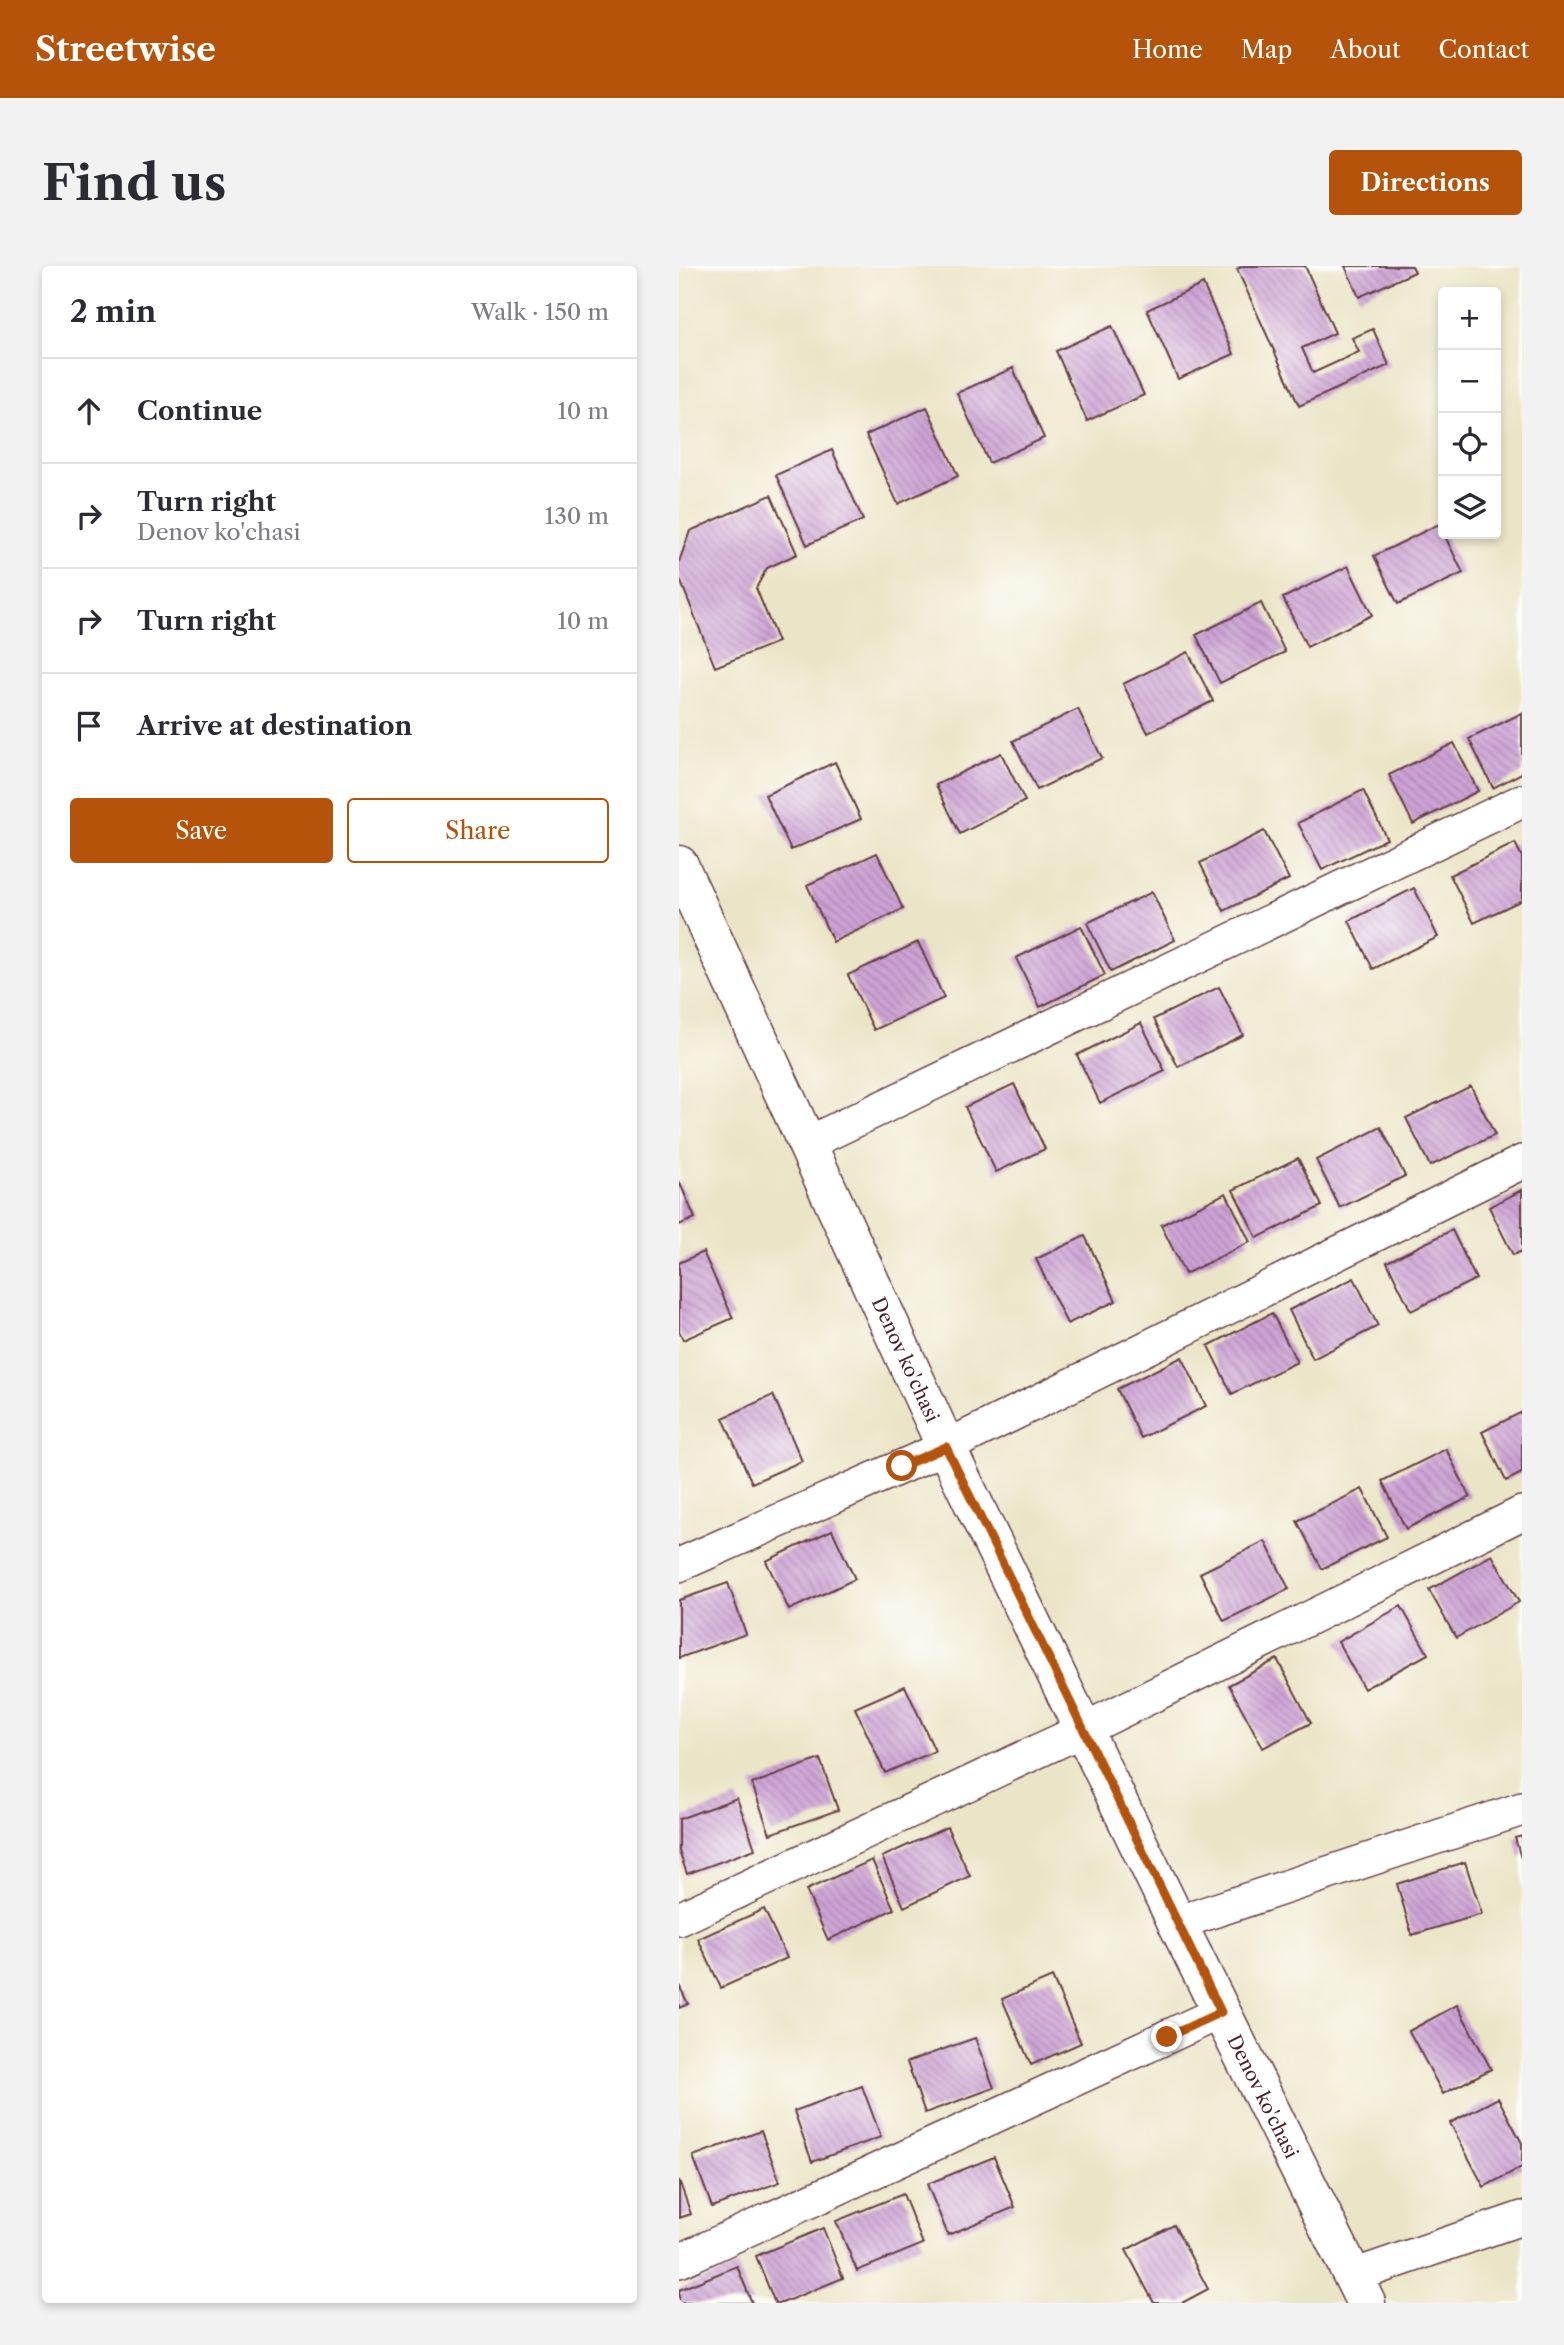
<!DOCTYPE html>
<html lang="en">
<head>
<meta charset="utf-8">
<style>
	body { margin:0; font-family:"Libre Caslon Text",serif; background:#f2f2f3; color:#2b2b33 }
	.controls { position:absolute; right:21px; top:21px; display:grid; overflow:hidden; border-radius:7px; box-shadow:0 4px 10px #0003 }
	.controls button { width:63px; height:63px; display:grid; place-items:center; padding:0; border:0; border-bottom:2px solid #e1e1e2; background:#fff; color:#2b2b33; font:35px sans-serif }
	.stop { position:absolute; width:21px; height:21px; margin:-16px; border:5px solid #b45309; border-radius:50%; background:#fff }
	.stop.end { background:#b45309; border-color:#fff; box-shadow:0 2px 7px #0008 }
	.list { margin:0; padding:0; list-style:none }
	h2 { display:flex; justify-content:space-between; align-items:center; height:91px; margin:0; padding:0 28px; font-size:30px }
	h2 small { font-size:23px; font-weight:400; color:#7c7c81 }
	.list li { display:grid; grid-template-columns:46px 1fr auto; gap:21px; align-items:center; box-sizing:border-box; height:105px; padding:0 28px; border-top:2px solid #e1e1e2 }
	.list b { display:block; font-size:26px; white-space:nowrap }
	.list p { margin:0; font-size:23px; white-space:nowrap; color:#7c7c81 }
	.list em { font-size:23px; font-style:normal; color:#7c7c81 }
	.actions { display:flex; gap:14px; padding:21px 28px }
	.actions a { flex:1; padding:16px 0; border:2px solid #b45309; border-radius:7px; text-align:center; font-size:24px; color:#b45309 }
	.actions .main { background:#b45309; color:#fff }
	.icon { flex:none; width:38px; height:38px; fill:none; stroke:currentColor; stroke-width:2; stroke-linecap:round; stroke-linejoin:round }
	.map { position:relative; flex:none; width:843px; height:2037px; overflow:hidden; border-radius:7px }
	header { display:flex; align-items:center; gap:42px; box-sizing:border-box; height:98px; padding:0 35px; background:#b45309; color:#fff }
	header strong { font-size:33px }
	nav { display:flex; gap:38px; margin-inline-start:auto; font-size:24px }
	.intro { display:flex; align-items:center; justify-content:space-between; box-sizing:border-box; height:168px; padding:0 42px }
	h1 { margin:0; font-size:49px }
	.button { padding:18px 32px; border-radius:7px; background:#b45309; color:#fff; font-size:24px; font-weight:700 }
	main { display:flex; gap:42px; padding:0 42px }
	aside { flex:1; background:#fff; border-radius:7px; box-shadow:0 4px 10px #0003 }
	.map>svg:first-child { display:block }
</style>
</head>
<body>
<header>
<strong>Streetwise</strong>
<nav><a>Home</a><a>Map</a><a>About</a><a>Contact</a></nav>
</header>
<div class="intro"><h1>Find us</h1><a class="button">Directions</a></div>
<main>
<aside>
<h2>2 min<small>Walk · 150 m</small></h2>
<ul class="list">
<li><svg class="icon" aria-label="ahead" viewBox="0 0 24 24"><path d="M12 20V5M6 11l6-6 6 6"/></svg><div><b>Continue</b></div><em>10 m</em></li>
<li><svg class="icon" aria-label="right" viewBox="0 0 24 24"><path d="M7 20v-9h11M14 6l5 5-5 5"/></svg><div><b>Turn right</b><p>Denov ko'chasi</p></div><em>130 m</em></li>
<li><svg class="icon" aria-label="right" viewBox="0 0 24 24"><path d="M7 20v-9h11M14 6l5 5-5 5"/></svg><div><b>Turn right</b></div><em>10 m</em></li>
<li><svg class="icon" aria-label="arrive" viewBox="0 0 24 24"><path d="M6 21V4h12l-3 4 3 4H6"/></svg><div><b>Arrive at destination</b></div></li>
</ul>
<div class="actions"><a class="main">Save</a><a>Share</a></div>
</aside>
<div class="map">
<svg width="843" height="2037" viewBox="0 0 843 2037">
	<defs>
		<pattern id="building-back-hatch" width="6" height="6" patternUnits="userSpaceOnUse" patternTransform="scale(1.75)"><rect width="6" height="6" fill="#cda3d5"/><path d="M-1 5l2 2M0 0l6 6M5-1l2 2" fill="none" stroke="#a884ad"/></pattern>
	</defs>
	<rect width="100%" height="100%" fill="#fdfcf7"/>
	<filter id="ink" filterUnits="userSpaceOnUse"><feTurbulence type="fractalNoise" baseFrequency=".0143" numOctaves="2"/><feDisplacementMap in="SourceGraphic" scale="14" xChannelSelector="R" yChannelSelector="G"/><feConvolveMatrix kernelMatrix="1 2 1 2 8 2 1 2 1" color-interpolation-filters="sRGB"/></filter>
	<filter id="wash" filterUnits="userSpaceOnUse"><feTurbulence type="fractalNoise" baseFrequency=".00686" numOctaves="4" result="noise"/><feDisplacementMap in="SourceGraphic" scale="28" xChannelSelector="R" yChannelSelector="G"/><feGaussianBlur stdDeviation="1.57" result="paint"/><feColorMatrix in="noise" values="0 0 0 0 0 0 0 0 0 0 0 0 0 0 0 0 0 1.4 0 .05"/><feComposite in="paint" operator="in"/></filter>
	<g filter="url(#wash)">
		<rect width="100%" height="100%" fill="#ebe5c7"/>
		<g id="blocks">
			<!-- building -->
			<path fill="url(#building-back-hatch)" d="M564,0H626L656,67L623,82L634,107L680,86L673,72L694,63L710,99L620,140L558,3Z
				M666,0H733L736,6L680,31Z
				M524,18L555,88L499,113L468,44Z
				M433,60L465,129L408,155L377,85Z
				M334,102L365,172L310,197L278,127Z
				M248,141L279,210L219,238L187,169Z
				M153,184L184,254L128,279L97,209Z
				M92,229L118,288L88,302L77,322L99,376L36,401L0,311V296L11,265Z
				M760,258L784,307L719,338L695,290Z
				M669,300L693,349L628,381L604,332Z
				M582,337L606,386L541,417L517,369Z
				M509,386L534,435L469,467L444,418Z
				M399,443L423,492L358,524L334,475Z
				M843,447V507L814,522L790,473Z
				M775,477L799,525L734,558L710,509Z
				M322,487L346,535L281,568L257,519Z
				M156,496L182,553L112,584L86,529Z
				M684,524L708,573L643,604L619,557Z
				M585,565L610,613L545,645L521,597Z
				M836,577L843,591V634L795,657L771,609Z
				M198,587L224,643L154,676L128,619Z
				M735,622L759,671L694,703L670,655Z
				M473,626L496,674L432,706L408,657Z
				M402,660L426,709L361,741L337,692Z
				M239,676L265,732L195,764L169,709Z
				M540,721L564,769L499,801L475,753Z
				M462,757L486,805L421,837L398,789Z
				M335,818L366,883L317,906L286,841Z
				M792,820L816,869L751,900L727,852Z
				M702,861L726,910L661,942L637,894Z
				M619,892L643,940L578,972L554,924Z
				M0,915L16,952L0,959Z
				M843,924V985L834,989L810,941Z
				M547,927L571,976L506,1008L482,959Z
				M773,964L797,1013L732,1045L708,996Z
				M406,970L437,1035L388,1058L357,993Z
				M24,986L54,1052L4,1074L0,1065V997Z
				M675,1012L699,1060L634,1093L610,1044Z
				M593,1047L618,1096L553,1128L529,1080Z
				M503,1091L527,1140L462,1172L438,1123Z
				M94,1129L123,1195L73,1217L44,1152Z
				M843,1146V1207L827,1215L803,1166Z
				M767,1183L791,1231L727,1263L703,1215Z
				M683,1223L708,1271L643,1303L618,1255Z
				M153,1264L176,1313L110,1344L87,1295Z
				M586,1275L610,1323L545,1355L521,1307Z
				M813,1289L840,1336L777,1372L750,1324Z
				M49,1317L67,1368L0,1392V1334Z
				M722,1340L749,1388L685,1423L659,1376Z
				M598,1393L632,1457L584,1482L550,1419Z
				M226,1420L256,1485L206,1507L176,1442Z
				M141,1493L159,1544L91,1568L73,1518Z
				M58,1532L76,1583L8,1608L0,1585V1553Z
				M268,1561L291,1610L225,1641L203,1591Z
				M843,1570V1592H842L836,1572Z
				M193,1594L215,1643L149,1674L127,1624Z
				M786,1596L803,1648L733,1669L718,1618Z
				M85,1643L108,1692L42,1722L19,1673Z
				M373,1711L402,1777L352,1799L323,1733Z
				M0,1719L9,1738L0,1742Z
				M778,1739L812,1803L764,1828L730,1765Z
				M296,1772L315,1822L246,1847L228,1796Z
				M183,1820L202,1871L133,1896L115,1845Z
				M819,1832L843,1877V1901L805,1921L771,1857Z
				M82,1865L101,1916L33,1941L14,1890Z
				M315,1891L336,1941L269,1969L248,1918Z
				M0,1914L12,1948L0,1952Z
				M224,1928L244,1978L178,2005L157,1955Z
				M495,1959L529,2023L503,2037H475L447,1984Z
				M144,1962L164,2012L103,2037H96L77,1990Z
				M58,2000L73,2037H0V2024Z"/>
		</g>
	</g>
	<g filter="url(#ink)">
		<use href="#blocks" fill-opacity="0" stroke="#623d42" stroke-width="2"/>
		<g fill="none" stroke-linecap="round" stroke-linejoin="round">
			<defs>
				<path id="minor" d="M129,877L843,535
					M0,1299L267,1181L843,896
					M0,1653L404,1464L843,1247
					M498,1657L843,1543
					M0,1995L542,1746
					M674,2010L843,1952"/>
				<g id="tertiary">
					<path id="s1" d="M0,599L267,1181L498,1657L687,2037"/>
				</g>
			</defs>
			<!-- minor casing -->
			<use href="#minor" stroke="#623d42" stroke-width="36"/>
			<!-- tertiary casing -->
			<use href="#tertiary" stroke="#623d42" stroke-width="41"/>
			<!-- minor -->
			<use href="#minor" stroke="#fff" stroke-width="33"/>
			<!-- tertiary -->
			<use href="#tertiary" stroke="#fff" stroke-width="38"/>
		</g>
	</g>
	<g fill="none" stroke-linecap="round" stroke-linejoin="round" filter="url(#ink)">
		<!-- route -->
		<path stroke="#b45309" stroke-width="9" d="M223,1200L267,1181L542,1746L488,1771"/>
	</g>
	<g text-anchor="middle" dominant-baseline="central" stroke-width="7" stroke-linejoin="round" paint-order="stroke">
		<!-- street labels -->
		<g font-size="19" fill="#4a1f2b" stroke="#fdfcf7">
			<text stroke="none"><textPath href="#s1" startOffset="544">Denov ko'chasi</textPath></text>
			<text stroke="none"><textPath href="#s1" startOffset="1363">Denov ko'chasi</textPath></text>
		</g>
	</g>
</svg>
<div class="controls">
<button>+</button>
<button>−</button>
<button><svg class="icon" aria-label="locate" viewBox="0 0 24 24"><circle cx="12" cy="12" r="6"/><path d="M12 2v4M12 18v4M2 12h4M18 12h4"/></svg></button>
<button><svg class="icon" aria-label="layers" viewBox="0 0 24 24"><path d="M12 4l9 5-9 5-9-5zM3 14l9 5 9-5"/></svg></button>
</div>
<div class="stop" style="left:223px;top:1200px"></div>
<div class="stop end" style="left:488px;top:1771px"></div>
</div>
</main>
</body>
</html>
